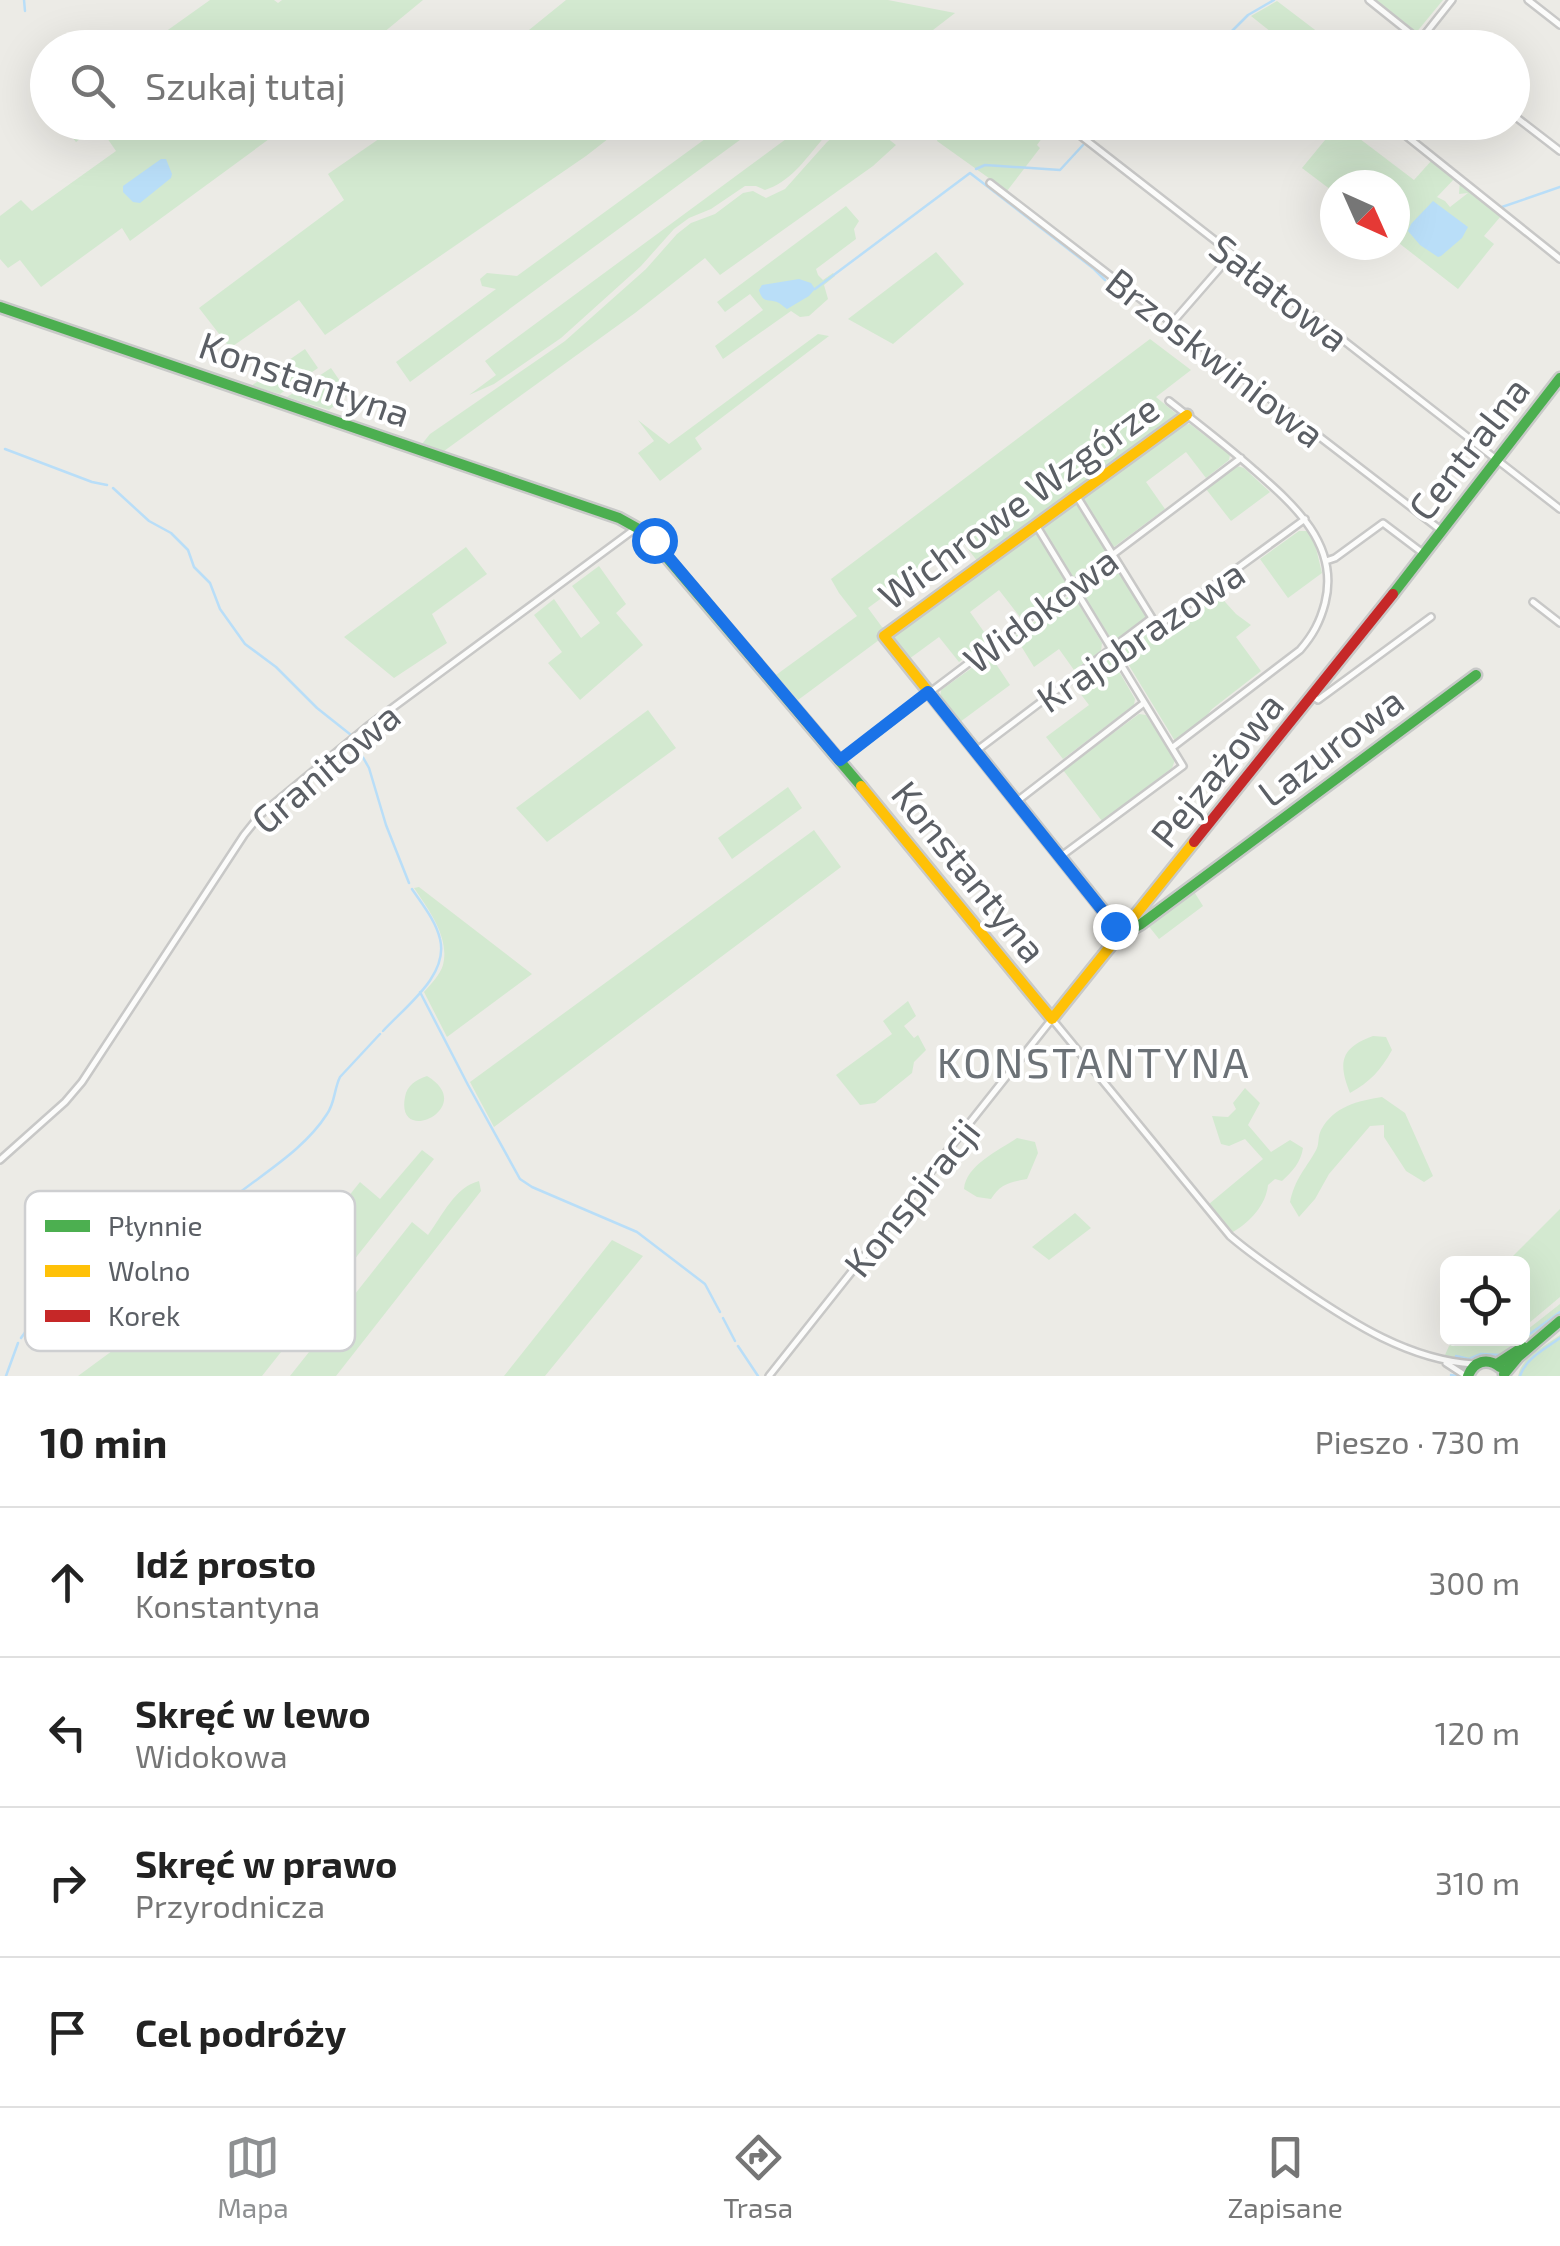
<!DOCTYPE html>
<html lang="pl">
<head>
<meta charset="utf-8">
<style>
	body { margin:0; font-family:"Exo 2",sans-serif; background:#f6f6f6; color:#222 }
	.controls { position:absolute; right:30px; bottom:30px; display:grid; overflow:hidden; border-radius:15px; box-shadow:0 10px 40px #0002 }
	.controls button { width:90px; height:90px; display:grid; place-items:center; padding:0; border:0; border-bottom:2px solid #e0e0e0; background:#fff; color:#222; font:50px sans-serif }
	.compass { position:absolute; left:1320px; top:170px; width:90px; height:90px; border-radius:50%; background:#fff; box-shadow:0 10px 40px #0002; rotate:135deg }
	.stop { position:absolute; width:30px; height:30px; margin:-22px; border:8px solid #1a73e8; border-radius:50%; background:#fff }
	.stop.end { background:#1a73e8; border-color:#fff; box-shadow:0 2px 10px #0008 }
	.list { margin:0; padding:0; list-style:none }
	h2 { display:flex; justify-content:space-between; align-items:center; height:130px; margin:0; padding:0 40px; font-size:42px }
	h2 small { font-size:32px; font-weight:400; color:#767676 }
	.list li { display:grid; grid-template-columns:65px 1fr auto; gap:30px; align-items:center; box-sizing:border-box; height:150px; padding:0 40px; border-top:2px solid #e0e0e0 }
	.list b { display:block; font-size:38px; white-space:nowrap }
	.list p { margin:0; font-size:32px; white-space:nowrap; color:#767676 }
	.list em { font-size:32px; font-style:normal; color:#767676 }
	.icon { flex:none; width:55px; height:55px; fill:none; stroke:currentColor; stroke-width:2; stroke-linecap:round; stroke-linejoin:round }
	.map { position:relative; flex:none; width:1560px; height:1376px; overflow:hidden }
	.search { position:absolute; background:#fff; box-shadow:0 10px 40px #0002; left:30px; right:30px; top:30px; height:110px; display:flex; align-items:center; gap:25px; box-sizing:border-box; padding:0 35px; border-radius:55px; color:#767676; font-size:38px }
	.sheet { height:730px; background:#fff }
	nav { display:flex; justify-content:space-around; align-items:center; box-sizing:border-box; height:140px; border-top:2px solid #e0e0e0; background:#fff; font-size:28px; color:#767676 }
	nav a { display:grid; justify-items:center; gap:5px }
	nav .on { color:#8e9092 }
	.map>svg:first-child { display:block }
</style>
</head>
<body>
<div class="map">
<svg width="1560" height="1376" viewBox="0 0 1560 1376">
	<rect width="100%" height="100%" fill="#ecebe6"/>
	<!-- green -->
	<path fill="#d3e9d0" d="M210,0H274L278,3L282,0H423L366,47H144Z
		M566,0H888L955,13L911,47H508Z
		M1372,0H1443L1415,34Z
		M1277,1L1331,42L1338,47H1290L1251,16Z
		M809,122L837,123C833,132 827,133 821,141C804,161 790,182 765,190L756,186H745L711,209L689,218L674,229L641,266L561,338L494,384L469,395L496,375L485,361Z
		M61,123H291L130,241L122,228L41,287L20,260L8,268L0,259V216L21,200L32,211L116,151L98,125L76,142Z
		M402,123H642L639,136L622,128L586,156L325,335L299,300L230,348L199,308L344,200L328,174Z
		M727,123H763L410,382L396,362L496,289L482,286L480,279L487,273L517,276Z
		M842,123H868L896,145L873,166L720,275L705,258L635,313L444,451L422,444L430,434L565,341L646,269L677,234L691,223L715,214L743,193L753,191L766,198L785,189L827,142L839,132Z
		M943,123V122L1053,123L1037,145L1040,148L1007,191L937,141Z
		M1339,123L1414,180L1432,160L1456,177L1437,197L1445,201L1450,207L1468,193L1459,194L1460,180L1501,216L1484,236L1494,244L1458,289L1395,240V185H1335V193L1302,168Z
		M846,206L859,221L854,229L856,239L816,269L818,275L823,280L833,273L835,276L824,285L828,299L809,316L800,317L791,311L723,359L715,346L763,310L750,294L725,312L717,302Z
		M936,252L964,284L893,344L848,319Z
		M818,334L829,336L695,438L702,449L660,481L638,453L654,441L638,420L669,444Z
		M1150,339L1191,370L1156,397L1179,416L978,562L961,540L868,608L882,627L889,628L879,640L798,700L776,675L857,616L839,593L831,579Z
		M305,349L318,368L280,394L251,386Z
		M331,368L349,394L329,410L287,397Z
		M1190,424L1230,455L1229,460L1206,478L1186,452L1146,482L1165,509L1020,617L999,590L970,612L989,639L959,662L939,637L909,659L894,641L895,635L1181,425Z
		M1237,466L1244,468L1270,492L1231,521L1206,489Z
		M1299,531H1308L1315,544L1322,573L1288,598L1260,559Z
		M466,547L487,574L432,614L447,643L394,678L344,637Z
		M1108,561L1115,565L1147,617L1113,642L1077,585Z
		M599,566L626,604L616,613L643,645L580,700L548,663L562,652L534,615L554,599L581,638L600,623L572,586Z
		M1217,593L1236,614L1251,625L1236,637L1261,671L1212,709L1205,718L1175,741L1119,649L1148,627L1164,630Z
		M1069,596L1075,598L1102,643L1101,651L1074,670L1059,649L1034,667L1015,636Z
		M990,655L1010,685L960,722L940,698L941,690Z
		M1105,659L1113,661L1135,699L1134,705L1063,759L1046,737L1089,705L1073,684Z
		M648,710L676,748L547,842L516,808Z
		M1139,714L1146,715L1175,760L1172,768L1102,821L1063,770Z
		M788,787L802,808L732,859L718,838Z
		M814,830L841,867L494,1127L470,1082Z
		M419,887L532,974L447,1037L424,992C431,984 440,975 443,965C450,938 429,910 414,888Z
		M1193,890L1203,906L1159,939L1147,924Z
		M908,1001L916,1016L904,1026L914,1038L918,1035L926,1050L914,1062L912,1073L875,1103L860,1105L836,1075L892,1034L883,1021Z
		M1373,1036L1386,1037L1392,1050C1381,1070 1370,1082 1350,1093C1338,1063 1340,1048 1373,1036Z
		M427,1076C479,1107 395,1148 405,1097C407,1085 416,1080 427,1076Z
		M1245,1088L1260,1103L1248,1125L1271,1152L1290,1140L1303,1148C1301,1162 1292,1172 1282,1181L1275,1179L1268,1185C1266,1205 1250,1222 1233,1232L1209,1204L1263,1159L1245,1139L1229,1146L1221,1144L1212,1116L1228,1117L1236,1109L1233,1103Z
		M1382,1097L1405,1113L1433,1176L1424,1182L1406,1171L1384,1137V1125L1370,1126L1329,1174L1315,1199L1299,1217L1290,1202C1295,1179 1304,1171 1315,1152C1320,1145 1317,1138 1321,1130C1334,1106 1358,1101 1382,1097Z
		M1017,1138L1035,1142L1038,1153L1027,1179C1010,1182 1000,1184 991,1199L977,1197L964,1189C966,1165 998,1151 1017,1138Z
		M422,1150L434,1159L262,1376H78L131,1337L175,1329L80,1219L97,1204L149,1264L189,1237L242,1300L269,1274L320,1232L360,1182L380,1199Z
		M479,1181L481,1191L336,1376H290L412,1222L428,1235C442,1216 455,1187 479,1181Z
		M1560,1209V1297L1523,1328L1522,1264L1506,1263Z
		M1075,1213L1091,1228L1049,1260L1032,1247Z
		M612,1240L643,1256L545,1376H504Z
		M1560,1304V1315L1501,1357H1482L1465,1361L1445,1355L1449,1346L1461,1339L1500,1345L1522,1338L1523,1333Z
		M1560,1335V1376H1518C1522,1356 1544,1347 1560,1335Z"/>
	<!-- water -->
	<path fill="#b9def8" d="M161,159H166L172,174L171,178L140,203L133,202L123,192V186Z
		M1433,201L1468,227L1462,238L1441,256L1438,257L1420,245L1408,231L1411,224Z
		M799,279L811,283L815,289L809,296L787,309C784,307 782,305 779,303C770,298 763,305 759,290L762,285Z"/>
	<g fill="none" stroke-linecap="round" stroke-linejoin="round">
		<!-- stream -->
		<path stroke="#b9def8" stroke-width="2.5" d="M24,0L25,11
			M1215,48L1248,15L1274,0
			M1091,139L1111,126
			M976,169L985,165L1060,170L1083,145
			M1502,207L1560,187
			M815,289L970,173L1094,269L1105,280
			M5,449L92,482L107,485
			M113,488L149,521L171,533L188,550L194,567L210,583L220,609L245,644L276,667L317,708L351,735
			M356,745L369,768L386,825L409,883
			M420,992L468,1085L520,1179L532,1187L637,1232L705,1284L720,1312
			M383,1031C406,1006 449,975 440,939C436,921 422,904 412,889
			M239,1193C270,1169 306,1147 327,1114C335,1103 334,1089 340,1077L380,1034
			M113,1287L234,1197
			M723,1318L735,1341
			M21,1338C41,1306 78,1311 107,1291
			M738,1346L758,1376
			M1456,1356L1469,1359L1481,1354L1501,1355L1560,1312
			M1451,1375L1458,1376
			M6,1376L18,1343
			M1520,1376C1526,1358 1545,1349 1560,1338"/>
		<defs>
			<path id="street" d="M1369,0L1429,48
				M1528,0L1560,25
				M1414,48L1452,0
				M1512,114L1560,151
				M1063,122L1560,509
				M1389,122L1560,259
				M990,183L1442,531
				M1172,323L1232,254
				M1169,401C1197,423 1226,445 1253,469C1293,504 1340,544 1325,603C1320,622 1313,635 1300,650L1173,747
				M1076,495L1152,618
				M1036,525L1183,766L1060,857
				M1326,561L1335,558L1383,523L1424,554
				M1533,602L1560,623
				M1312,696L1318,700L1431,617
				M976,751L1152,618L1155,623L1161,624L1305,519
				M840,760L1241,458
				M1016,802L1144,703
				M0,1160L65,1102L82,1082L244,835L260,815L368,726L636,528
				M1446,1363L1466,1376
				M769,1376L1052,1019L1230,1236C1252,1255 1275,1270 1299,1287C1352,1323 1409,1360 1474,1364"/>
			<path id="fast" d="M0,307L619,518L646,533L861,786
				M1393,594L1560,378
				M1087,890L1122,934L1141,924L1476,675
				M1497,1364L1523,1347
				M1504,1374L1518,1357L1560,1321
				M1468,1376C1474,1361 1487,1357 1500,1367"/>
			<path id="slow" d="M861,786L1052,1019L1194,842
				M1087,890L884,636L1187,415"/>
			<path id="jam" d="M1194,842L1393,594"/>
		</defs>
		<!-- street casing -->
		<use href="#street" stroke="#c8c8c7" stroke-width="10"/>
		<!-- fast casing -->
		<use href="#fast" stroke="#c8c9c8" stroke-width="15"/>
		<!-- slow casing -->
		<use href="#slow" stroke="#c8c9c8" stroke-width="15"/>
		<!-- jam casing -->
		<use href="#jam" stroke="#c8c9c8" stroke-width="15"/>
		<!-- street -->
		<use href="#street" stroke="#fcfcfb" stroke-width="5"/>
		<!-- fast -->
		<use href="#fast" stroke="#4caf50" stroke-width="10"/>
		<!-- slow -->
		<use href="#slow" stroke="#ffc107" stroke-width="10"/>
		<!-- jam -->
		<use href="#jam" stroke="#c62828" stroke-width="10"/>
	</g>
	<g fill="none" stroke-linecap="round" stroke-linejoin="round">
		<!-- route -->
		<path stroke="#1a73e8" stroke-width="12" d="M654,540L840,760L928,692L1115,926"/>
	</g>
	<g text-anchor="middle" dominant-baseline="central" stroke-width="8" stroke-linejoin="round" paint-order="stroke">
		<!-- street labels -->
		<g font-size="38" fill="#5b5f65" stroke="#fff">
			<text transform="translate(1280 292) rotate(38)">Sałatowa</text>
			<text transform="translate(1216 357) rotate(38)">Brzoskwiniowa</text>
			<text transform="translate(305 378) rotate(19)">Konstantyna</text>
			<text transform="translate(1468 448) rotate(-52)">Centralna</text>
			<text transform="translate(1018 501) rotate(-36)">Wichrowe Wzgórze</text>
			<text transform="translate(1040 609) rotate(-37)">Widokowa</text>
			<text transform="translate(1140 635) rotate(-34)">Krajobrazowa</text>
			<text transform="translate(1330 746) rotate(-37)">Lazurowa</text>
			<text transform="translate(325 767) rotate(-40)">Granitowa</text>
			<text transform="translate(1216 769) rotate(-51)">Pejzażowa</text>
			<text transform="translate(970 871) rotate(51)">Konstantyna</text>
			<text transform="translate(911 1197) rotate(-51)">Konspiracji</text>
		</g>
		<!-- quarter labels -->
		<g font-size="42" letter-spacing="2.5" fill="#6c7277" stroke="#fff">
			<text x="1094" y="1061">KONSTANTYNA</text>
		</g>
	</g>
	<!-- legend -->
	<rect x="25" y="1191" width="330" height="160" rx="15" fill="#fff" stroke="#cecfd1" stroke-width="2.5"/>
	<rect x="45" y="1220" width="45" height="12" fill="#4caf50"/>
	<rect x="45" y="1265" width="45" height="12" fill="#ffc107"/>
	<rect x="45" y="1310" width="45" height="12" fill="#c62828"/>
	<g font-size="28" fill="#5b5f65">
		<text x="108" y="1236">Płynnie</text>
		<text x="108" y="1281">Wolno</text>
		<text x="108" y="1326">Korek</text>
	</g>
</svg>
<div class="controls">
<button><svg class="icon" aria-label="locate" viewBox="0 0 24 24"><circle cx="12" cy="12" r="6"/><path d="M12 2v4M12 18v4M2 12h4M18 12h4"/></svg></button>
</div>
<svg class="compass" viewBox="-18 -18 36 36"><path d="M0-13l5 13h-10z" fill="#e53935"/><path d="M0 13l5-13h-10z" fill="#767676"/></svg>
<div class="stop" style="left:654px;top:540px"></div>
<div class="stop end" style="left:1115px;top:926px"></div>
<div class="search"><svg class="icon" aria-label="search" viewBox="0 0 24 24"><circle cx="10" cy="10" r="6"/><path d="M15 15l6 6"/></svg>Szukaj tutaj</div>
</div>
<section class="sheet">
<h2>10 min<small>Pieszo · 730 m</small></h2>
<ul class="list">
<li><svg class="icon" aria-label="ahead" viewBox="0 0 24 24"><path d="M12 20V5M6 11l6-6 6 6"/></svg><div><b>Idź prosto</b><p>Konstantyna</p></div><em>300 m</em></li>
<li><svg class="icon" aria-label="left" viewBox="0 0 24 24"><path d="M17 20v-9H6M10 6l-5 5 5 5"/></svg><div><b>Skręć w lewo</b><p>Widokowa</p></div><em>120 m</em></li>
<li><svg class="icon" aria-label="right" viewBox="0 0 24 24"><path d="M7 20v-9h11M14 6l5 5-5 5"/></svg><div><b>Skręć w prawo</b><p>Przyrodnicza</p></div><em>310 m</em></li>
<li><svg class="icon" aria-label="arrive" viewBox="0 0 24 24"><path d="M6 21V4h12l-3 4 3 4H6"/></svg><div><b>Cel podróży</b></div></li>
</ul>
</section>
<nav>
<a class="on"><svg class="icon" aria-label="map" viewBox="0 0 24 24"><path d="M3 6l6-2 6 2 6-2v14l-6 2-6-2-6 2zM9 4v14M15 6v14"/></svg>Mapa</a>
<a><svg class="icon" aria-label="directions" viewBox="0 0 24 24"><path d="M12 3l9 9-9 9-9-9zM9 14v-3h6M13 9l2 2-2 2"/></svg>Trasa</a>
<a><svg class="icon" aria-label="saved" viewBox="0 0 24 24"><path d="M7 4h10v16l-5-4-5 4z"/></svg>Zapisane</a>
</nav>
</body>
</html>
